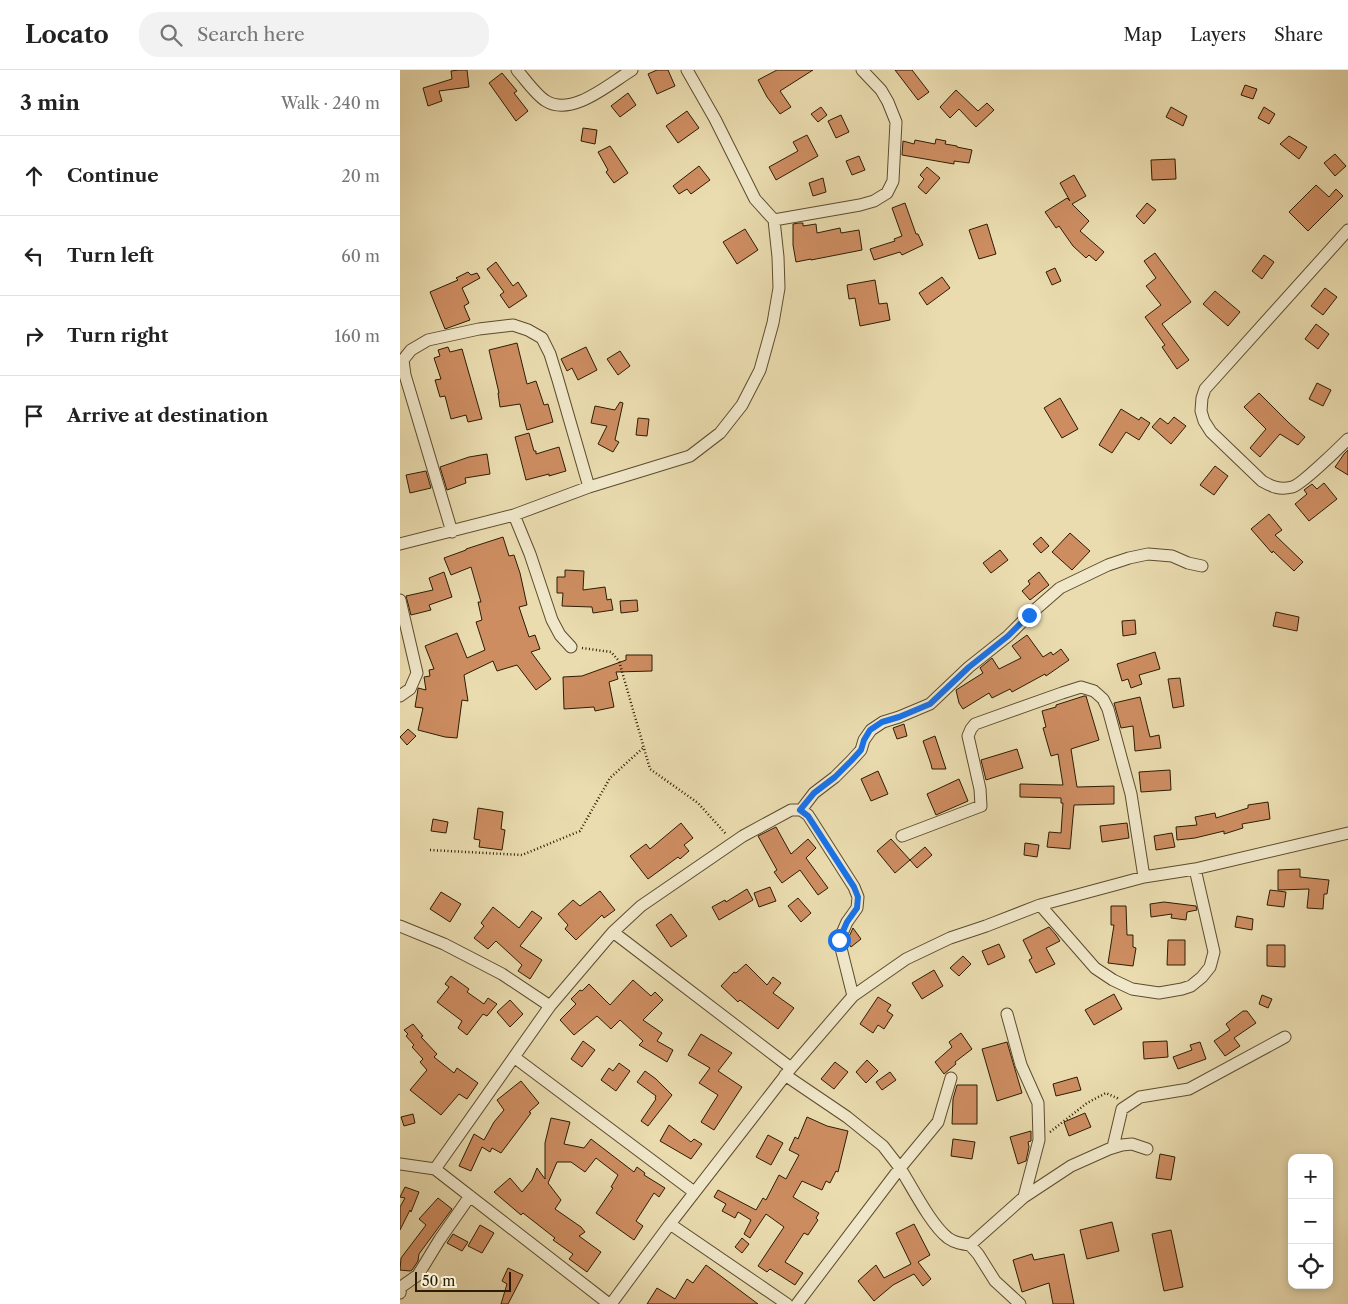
<!DOCTYPE html>
<html lang="en">
<head>
<meta charset="utf-8">
<style>
	body { margin:0; font-family:"Libre Caslon Text",serif; background:#f2f2f2; color:#222 }
	.controls { position:absolute; right:15px; bottom:15px; display:grid; overflow:hidden; border-radius:10px; box-shadow:0 2px 8px #0003 }
	.controls button { width:45px; height:45px; display:grid; place-items:center; padding:0; border:0; border-bottom:1px solid #e0e0e0; background:#fff; color:#222; font:25px sans-serif }
	.scale { position:absolute; left:15px; bottom:12px; width:96px; box-sizing:border-box; padding-left:5px; border:2px solid #2d1c03; border-top:0; font-size:14px; line-height:18px; white-space:nowrap; color:#2d1c03; -webkit-text-stroke:4px #f1e8cb; paint-order:stroke }
	.stop { position:absolute; width:15px; height:15px; margin:-11px; border:4px solid #1a73e8; border-radius:50%; background:#fff }
	.stop.end { background:#1a73e8; border-color:#fff; box-shadow:0 1px 5px #0008 }
	.list { margin:0; padding:0; list-style:none }
	h2 { display:flex; justify-content:space-between; align-items:center; height:65px; margin:0; padding:0 20px; font-size:21px }
	h2 small { font-size:16px; font-weight:400; color:#767676 }
	.list li { display:grid; grid-template-columns:32px 1fr auto; gap:15px; align-items:center; box-sizing:border-box; height:80px; padding:0 20px; border-top:1px solid #e0e0e0 }
	.list b { display:block; font-size:19px; white-space:nowrap }
	.list em { font-size:16px; font-style:normal; color:#767676 }
	.icon { flex:none; width:28px; height:28px; fill:none; stroke:currentColor; stroke-width:2; stroke-linecap:round; stroke-linejoin:round }
	.map { position:relative; flex:none; width:948px; height:1234px; overflow:hidden }
	header { display:flex; align-items:center; gap:30px; box-sizing:border-box; height:70px; padding:0 25px; background:#fff; border-bottom:1px solid #e0e0e0 }
	header strong { font-size:24px }
	nav { display:flex; gap:28px; margin-inline-start:auto; font-size:18px }
	.search { width:350px; height:45px; background:#f2f2f2; display:flex; align-items:center; gap:12px; box-sizing:border-box; padding:0 18px; border-radius:20px; color:#767676; font-size:19px }
	main { display:flex }
	aside { flex:1; background:#fff }
	.map>svg:first-child { display:block }
</style>
</head>
<body>
<header>
<strong>Locato</strong>
<div class="search"><svg class="icon" aria-label="search" viewBox="0 0 24 24"><circle cx="10" cy="10" r="6"/><path d="M15 15l6 6"/></svg>Search here</div>
<nav><a>Map</a><a>Layers</a><a>Share</a></nav>
</header>
<main>
<aside>
<h2>3 min<small>Walk · 240 m</small></h2>
<ul class="list">
<li><svg class="icon" aria-label="ahead" viewBox="0 0 24 24"><path d="M12 20V5M6 11l6-6 6 6"/></svg><div><b>Continue</b></div><em>20 m</em></li>
<li><svg class="icon" aria-label="left" viewBox="0 0 24 24"><path d="M17 20v-9H6M10 6l-5 5 5 5"/></svg><div><b>Turn left</b></div><em>60 m</em></li>
<li><svg class="icon" aria-label="right" viewBox="0 0 24 24"><path d="M7 20v-9h11M14 6l5 5-5 5"/></svg><div><b>Turn right</b></div><em>160 m</em></li>
<li><svg class="icon" aria-label="arrive" viewBox="0 0 24 24"><path d="M6 21V4h12l-3 4 3 4H6"/></svg><div><b>Arrive at destination</b></div></li>
</ul>
</aside>
<div class="map">
<svg width="948" height="1234" viewBox="0 0 948 1234">
	<rect width="100%" height="100%" fill="#eadcaf"/>
	<filter id="stains"><feTurbulence type="fractalNoise" baseFrequency=".004" numOctaves="4"/><feColorMatrix values="0 0 0 0 .2 0 0 0 0 .09 0 0 0 0 .02 0 0 0 .5 -.17"/></filter>
	<radialGradient id="worn" r=".72"><stop offset=".6" stop-color="#630" stop-opacity="0"/><stop offset="1" stop-color="#630" stop-opacity=".3"/></radialGradient>
	<!-- building -->
	<path fill="#cd8d61" stroke="#2d1c03" d="M59,0H67L69,17L39,21L42,31L28,36L23,18L52,9L51,1Z
		M257,0H268L275,16L257,24L248,4Z
		M377,0H413L380,21L391,37L380,44L367,27L358,10Z
		M495,0H512L529,22L518,30Z
		M102,3L117,21L114,23L128,41L116,51L89,13Z
		M845,15L857,19L853,29L841,25Z
		M556,20L578,41L587,33L594,40L576,57L559,39L550,48L540,37Z
		M228,23L236,35L220,47L211,36Z
		M421,37L427,45L418,52L411,44Z
		M771,37L787,46L783,56L766,47Z
		M864,37L875,44L869,54L858,48Z
		M287,41L299,58L278,73L266,56Z
		M441,45L449,62L436,68L428,51Z
		M183,58L197,60L195,74L181,71Z
		M407,65L418,86L376,110L369,97L398,81L393,72Z
		M889,66L907,77L899,89L880,74Z
		M536,69L546,71L545,74L557,76V77L572,80L569,93L554,91V94L502,85L503,71L514,74L515,70L535,74Z
		M210,76L228,103L214,113L206,102L208,100L198,82Z
		M935,84L946,96L935,106L924,93Z
		M459,86L465,100L452,105L446,91Z
		M775,89L776,109L752,110L751,90Z
		M299,96L310,110L291,124L287,119L279,124L273,116Z
		M527,97L540,108L526,124L518,117L524,109L520,105Z
		M674,105L686,126L672,134L689,151L680,161L704,182L696,191L689,185L686,188L673,176L659,156L656,158L645,142L667,128L670,131L660,113Z
		M423,108L426,122L413,126L409,113Z
		M916,115L929,127L936,119L943,126L908,161L889,142Z
		M505,133L516,164H518L523,175L502,185L500,182L474,190L470,179L495,171L494,169L502,166L492,138Z
		M747,133L756,140L744,154L736,146Z
		M399,153H403V156L416,154L417,163L440,158L441,163L459,160L462,180L411,190V189L396,192L393,175V154Z
		M587,154L596,184L579,189L569,160Z
		M345,159L358,180L337,194L323,172Z
		M755,183L791,232L762,254L789,290L777,299L762,277L765,275L745,247L761,235L746,216L756,208L744,191Z
		M864,185L874,192L862,209L852,201Z
		M96,192L113,216L118,212L127,226L109,238L100,225L104,222L87,199Z
		M655,198L661,211L652,215L646,202Z
		M68,202L71,205L77,203L80,208L62,218L69,233L64,236L70,250L45,259L30,222L58,210L56,208Z
		M542,207L550,218L527,235L519,223Z
		M475,210L479,234L487,233L490,250L460,256L455,228L449,229L447,215Z
		M925,218L937,227L923,245L911,236Z
		M815,221L840,242L828,256L803,234Z
		M916,254L929,264L918,279L905,269Z
		M117,273L127,314L136,311L144,335L148,334L153,352L127,360L120,334L100,337L98,323H99L89,280Z
		M48,277L50,282L62,279L82,349L68,352L66,345L51,349L45,326L40,327L35,310L41,309L34,288L40,286L38,280Z
		M186,277L197,300L178,310L172,298L167,301L161,289Z
		M220,281L230,296L218,305L207,289Z
		M917,313L931,320L923,336L909,329Z
		M859,323L889,353L905,367L898,375L880,364L860,387L850,378L866,359L844,337Z
		M660,328L678,359L662,368L644,338Z
		M220,332L223,333L215,370L219,372L213,382L198,374L207,356L191,353L195,336L215,340Z
		M721,339L739,350L741,347L750,353L739,370L726,362L712,383L699,375Z
		M774,347L786,356L771,374L752,357L760,348L768,354Z
		M238,348L249,349L247,366L236,365Z
		M129,363L134,381H136V384L159,377L166,401L149,406V404L126,410L115,367Z
		M948,380V405L935,397L944,384Z
		M87,384L90,404L65,408L66,413L47,420L40,397L69,387Z
		M815,396L828,406L814,425L800,415Z
		M26,401L31,418L10,423L6,405Z
		M924,413L937,429L909,451L895,434L907,424L904,420L912,414L917,419Z
		M869,444L882,460L875,465L903,492L894,501L873,481L872,483L851,459Z
		M670,463L690,481L672,500L652,482Z
		M103,467L109,486L114,485L120,503L127,535L119,537L129,567L135,565L140,579L131,582L151,609L136,620L117,595L97,601L93,591L64,605L68,631L62,630L57,668L45,667L18,660L23,638L15,637L18,619V618L26,620L24,607L30,606L29,600L34,599L25,576L57,563L67,588L85,580L76,552L82,550L78,532H81L71,497L51,505L44,488L66,480V479Z
		M641,467L649,476L641,483L633,474Z
		M600,480L608,490L591,503L583,493Z
		M165,500L184,501L183,520L205,517L207,530L211,529L213,540L193,543L192,537L162,536L163,523H157V507H165Z
		M44,502L52,527L29,535L31,540L11,545L6,526L33,520L29,508Z
		M639,502L649,515L630,530L622,521L630,514L628,511Z
		M237,530L238,541L221,543L220,531Z
		M876,542L899,547L897,561L873,556Z
		M735,550L736,564L723,566L722,551Z
		M627,565L643,587L651,582L653,585L661,579L669,590L646,606L645,604L612,622L610,619L592,628L589,623L563,639L559,633L556,620L583,603L580,598L592,588L599,599L621,588L612,576Z
		M755,582L760,599L739,605L742,614L731,618L728,609L722,611L717,594Z
		M226,585H252V601L216,602L218,609L209,612L214,637L195,641L194,637L164,639L163,607L182,606L226,590Z
		M780,608L784,636L773,638L768,609Z
		M684,626H686L699,670L671,679L677,717L714,716V734L674,735L670,779L647,777L649,762L661,763L663,733H661V728L620,727V714L663,715L658,684L651,686L643,658L646,657L642,641L656,637V635Z
		M740,627L750,667L759,665L761,678L735,681L733,656L721,658L714,633Z
		M504,654L507,666L497,669L493,658Z
		M8,659L16,666L7,675L0,667Z
		M535,666L546,699H532L531,694L523,671Z
		M617,679L623,698L586,710L581,690Z
		M770,700L771,720L741,722L739,702Z
		M478,701L488,724L471,731L461,709Z
		M559,709L568,731L536,745L527,724Z
		M868,732L870,749L842,754L843,758L824,764V761L795,768L777,770L776,757L797,755L795,747L815,743L816,748L848,738V735Z
		M78,738L103,742L101,759L105,760L102,780L79,777L80,770L74,769Z
		M33,749L48,752L46,763L31,761Z
		M281,753L293,768L284,775L289,781L280,789L278,787L248,809L230,786L246,774L250,779Z
		M727,753L729,768L702,772L700,756Z
		M376,757L391,784L408,769L416,778L406,788L428,818L418,825L400,800L382,813L374,802L377,800L358,766Z
		M772,763L775,777L756,780L754,766Z
		M491,769L510,790L495,803L477,781Z
		M625,773L639,775L637,787L624,785Z
		M525,777L532,785L517,798L510,790Z
		M900,799V807L929,810L927,824H924L923,839L907,838L909,819L878,820V800Z
		M370,817L376,831L359,837L354,823Z
		M347,819L353,830L319,850L312,837L325,830L326,832Z
		M870,820L886,822L884,837L867,835Z
		M200,821L215,840L204,848L202,845L176,870L165,859L168,855L158,844L173,830L180,836Z
		M41,822L61,834L50,852L30,839Z
		M398,828L411,843L401,852L388,836Z
		M764,832L796,836L797,840L787,842L786,850L771,848L772,844L751,847L750,834Z
		M711,836H726L727,865H733V877L736,878L733,896L708,893L714,855H711Z
		M93,837L119,858L132,841L142,848L120,876L142,890L130,909L118,901L122,895L96,871L88,879L74,868L84,856L81,853Z
		M271,844L287,866L271,877L256,855Z
		M837,846L853,849L852,860L835,857Z
		M649,857L656,865L660,871L646,878L655,894L636,903L629,890L632,888L623,870Z
		M453,858L461,869L451,877L447,871Z
		M768,870H785V895H767Z
		M599,874L605,887L588,895L582,881Z
		M867,875H885V897L867,896Z
		M563,886L571,894L559,906L550,898Z
		M346,894L367,915L373,907L381,913L373,923L394,938L378,959L340,930L338,932L321,916L334,902L336,903Z
		M534,900L543,916L522,929L512,913Z
		M51,906L69,919L67,922L84,934L88,928L97,934L87,946L83,944L67,965L58,958L62,951L37,932L49,917L45,914Z
		M233,910L251,926L255,922L263,930L243,950L262,963L257,971L273,980L267,992L239,975L243,971L220,950L211,959L197,946L174,965L160,950L176,934L171,929L180,920L182,921L189,914L210,935Z
		M714,924L722,939L694,955L685,940Z
		M862,925L872,929L868,938L859,934Z
		M478,927L491,935L487,941L493,945L484,959L478,955L473,963L460,954Z
		M110,930L123,944L110,957L97,942Z
		M843,941H847L856,953L834,968L840,976L825,986L814,971L830,960L826,954Z
		M13,954L23,966L21,967L37,984L34,987L54,1003L57,998L78,1013L67,1029L59,1024L41,1045L10,1020L27,1000L20,992L23,989L12,977L14,975L6,966L8,964L4,960Z
		M561,963L572,979L555,992L556,994L544,1004L535,992L552,977L549,972Z
		M301,964L332,983L318,1001L342,1017L314,1060L301,1052L318,1025L299,1013L310,998L288,985Z
		M183,971L195,980L182,997L171,989Z
		M767,971L768,987L744,989L743,972Z
		M607,972L622,1023L597,1031L582,979Z
		M800,972L806,989L778,999L773,987L792,980L790,975Z
		M467,990L478,1001L466,1013L456,1002Z
		M435,992L448,1002L434,1019L421,1009Z
		M219,993L230,1001L216,1021L201,1010L209,998L213,1001Z
		M245,1001L256,1009L272,1025L248,1056L241,1051L256,1029L255,1028L256,1026L237,1012Z
		M490,1002L496,1010L482,1020L476,1012Z
		M677,1007L681,1020L656,1026L653,1014Z
		M121,1011L139,1033L129,1042L131,1043L101,1083L92,1078L90,1082L82,1077L71,1101L59,1096L74,1064L84,1070L94,1052L104,1040L97,1030Z
		M557,1015H577V1054H552L553,1029Z
		M685,1043L691,1057L669,1066L664,1052Z
		M13,1044L15,1053L4,1056L1,1047Z
		M407,1047L427,1056L448,1061L438,1102L436,1101L430,1113L426,1111L422,1120L402,1111L393,1127L419,1143L416,1148L418,1150L408,1165L404,1163L385,1192L403,1203L395,1215L370,1199L367,1202L358,1196L384,1157L366,1144L350,1168L344,1164L351,1150L338,1142L335,1148L322,1141L326,1134L314,1127L318,1120L356,1140L363,1128L366,1130L379,1105L386,1109L399,1085L389,1080L395,1067L398,1069Z
		M151,1048L170,1052L164,1074L184,1078L191,1069L234,1102L237,1097L245,1103L244,1105L265,1118L259,1127L254,1123L236,1151L243,1156L234,1170L196,1143L213,1118L211,1117L218,1105L196,1088L185,1102L171,1092H157L148,1113L161,1130L155,1139L181,1157L185,1162L179,1166L201,1182L187,1202L169,1189L173,1184L153,1170L155,1168L123,1143L121,1145L94,1122L110,1108L122,1122L132,1110L137,1098L145,1109V1073Z
		M269,1055L291,1072L294,1069L302,1074L291,1089L260,1071Z
		M631,1061V1071L628,1072L629,1077L626,1091L618,1094L610,1067Z
		M368,1065L383,1073L371,1095L356,1087Z
		M553,1069L575,1072L572,1089L551,1086Z
		M760,1084L775,1087L771,1110L756,1108Z
		M5,1117L19,1122L11,1142L10,1140L0,1160V1137L5,1128L0,1127Z
		M38,1128L52,1139L19,1184L18,1191L12,1200L10,1201L0,1200L1,1188L26,1155L19,1149Z
		M712,1152L719,1181L687,1189L680,1160Z
		M514,1154L530,1185L518,1192L531,1209L523,1216L514,1204L493,1215L474,1231L458,1211L476,1195L484,1208L511,1194L496,1163Z
		M80,1155L94,1163L82,1183L68,1176Z
		M771,1160L783,1217L764,1221L752,1164Z
		M53,1164L68,1172L62,1181L47,1173Z
		M342,1168L349,1174L342,1183L335,1177Z
		M632,1184L634,1190L664,1184L674,1234H653L649,1213L622,1222L613,1190Z
		M306,1195L358,1234H247L257,1218L275,1229L287,1209L293,1213Z
		M108,1198L123,1205L108,1234H101L107,1214L102,1211Z"/>
	<g fill="none" stroke-linecap="round" stroke-linejoin="round">
		<defs>
			<path id="minor" d="M117,0C125,9 136,25 146,31C172,47 209,14 232,0
				M374,150L460,135L474,131L487,123L493,111L496,52L488,32L481,20L462,0
				M948,160L805,319L802,328L801,341L804,351L811,362L862,411C872,417 880,420 892,417C900,416 940,377 948,369
				M114,445L130,484L152,550L160,565L171,577
				M52,462L5,305L3,290L11,280L28,270L79,259L113,255L128,260L142,268L150,284L158,310L189,417
				M0,474L114,445L189,417L290,386L320,363L342,335L360,300L373,253L379,218L378,187L374,150L355,129L315,49L287,0
				M0,530L17,603L10,619L0,626
				M401,740L414,723L435,707L451,691L461,680L464,670L471,660L483,652L499,647L530,634L569,597L608,566L629,545L660,518L708,495L729,488L748,484L772,486L788,493L802,496
				M502,766L581,736L580,719L568,666L571,659L575,654L662,623L681,617L694,621L703,629L708,639L731,724L744,807
				M640,835L695,898L713,910L732,919L759,923L782,919L791,916L802,907L810,897L814,882L795,799
				M0,856L44,874L102,904L150,936
				M213,862L391,998
				M607,944L621,995L638,1033L639,1070L624,1127
				M114,987L294,1122
				M385,1005L447,1047L483,1076L500,1098L397,1234
				M551,1008L538,1052L500,1098C512,1117 531,1155 548,1168C555,1173 562,1174 570,1175L578,1184L595,1211L620,1234
				M713,1077L722,1039L740,1027L789,1019L885,967
				M0,1094L35,1099L209,1234
				M35,1099L150,936L213,862L241,836L343,766L391,740H401L408,745L454,817L458,827L457,838L447,852L439,870L453,926
				M270,1154L387,1234
				M570,1175L624,1127L671,1096L709,1079L722,1075L732,1074L747,1079
				M0,1223L1,1217L18,1205L40,1169L70,1126
				M211,1234L270,1154L391,998L453,926L506,889L550,868L586,856L640,835L744,807L795,799L948,763"/>
		</defs>
		<!-- minor casing -->
		<use href="#minor" stroke="#5c4c2e" stroke-width="13"/>
		<!-- path -->
		<path stroke="#2d1c03" stroke-width="2.5" stroke-dasharray="1 2.5" stroke-linecap="butt" d="M182,578L211,582L219,591L250,699L298,733L326,764
			M30,780L122,785L180,761L210,708L244,677
			M650,1062L687,1033L706,1023L717,1028L718,1029"/>
		<!-- minor -->
		<use href="#minor" stroke="#f1e8cb" stroke-width="11"/>
	</g>
	<g fill="none" stroke-linecap="round" stroke-linejoin="round">
		<!-- route -->
		<path stroke="#1a73e8" stroke-width="6" d="M439,870L447,852L457,838L458,827L454,817L408,746L400,740L414,723L435,707L451,691L461,680L464,670L470,660L482,652L499,647L530,634L569,597L608,566L629,545"/>
	</g>
	<rect width="100%" height="100%" filter="url(#stains)"/>
	<rect width="100%" height="100%" fill="url(#worn)"/>
</svg>
<div class="controls">
<button>+</button>
<button>−</button>
<button><svg class="icon" aria-label="locate" viewBox="0 0 24 24"><circle cx="12" cy="12" r="6"/><path d="M12 2v4M12 18v4M2 12h4M18 12h4"/></svg></button>
</div>
<div class="scale">50 m</div>
<div class="stop" style="left:439px;top:870px"></div>
<div class="stop end" style="left:629px;top:545px"></div>
</div>
</main>
</body>
</html>
